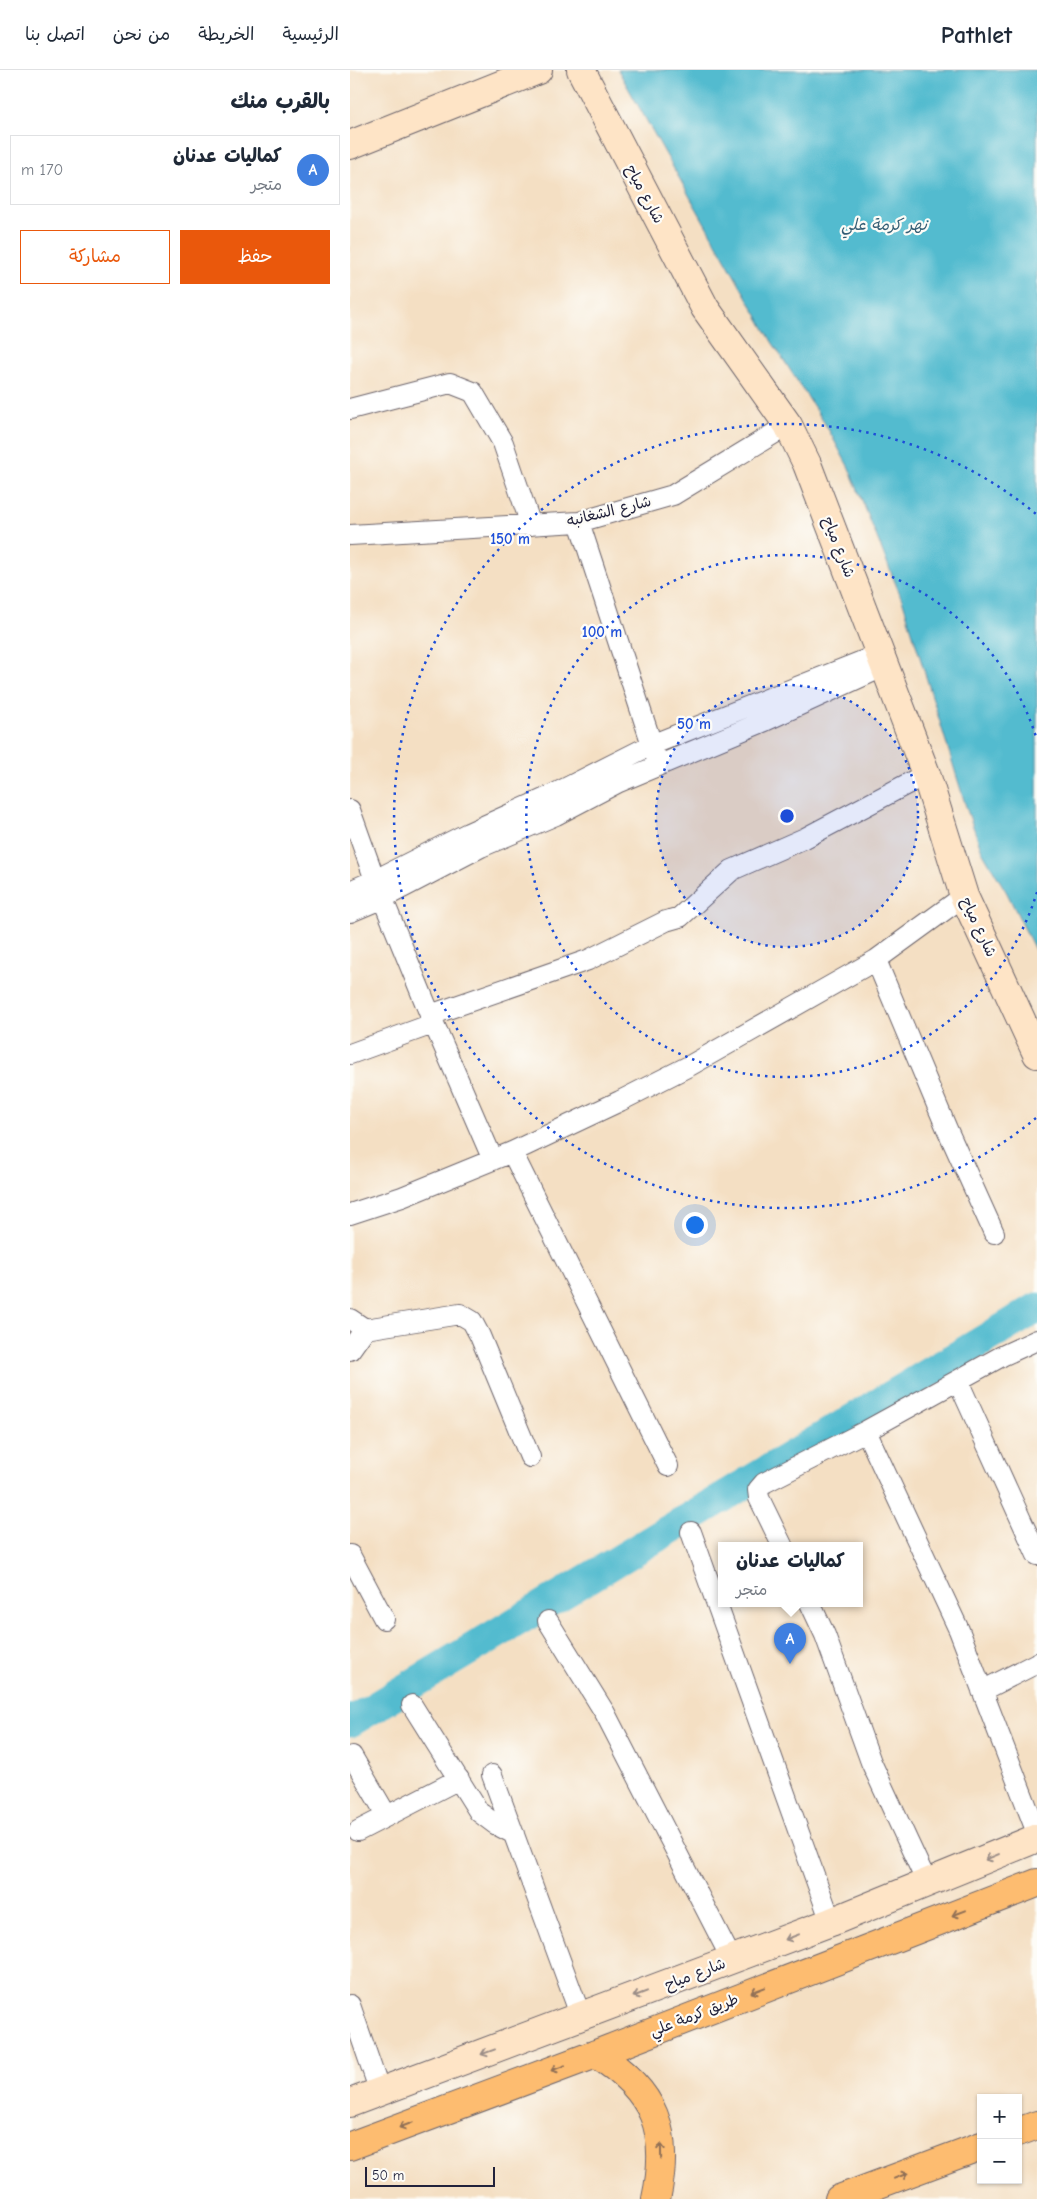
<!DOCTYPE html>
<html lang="ar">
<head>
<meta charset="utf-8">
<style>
	body { margin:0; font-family:"Comic Neue","Playpen Sans Arabic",sans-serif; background:#f2f2f3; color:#1f2937; direction:rtl }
	.controls { position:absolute; right:15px; bottom:15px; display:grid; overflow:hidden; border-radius:0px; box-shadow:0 1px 4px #0004 }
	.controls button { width:45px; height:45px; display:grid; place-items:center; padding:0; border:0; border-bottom:1px solid #e0e1e3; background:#fff; color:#1f2937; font:25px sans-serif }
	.scale { position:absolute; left:15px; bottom:12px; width:130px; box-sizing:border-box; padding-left:5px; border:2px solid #22223b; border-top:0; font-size:14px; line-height:18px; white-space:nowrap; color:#22223b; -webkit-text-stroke:4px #fdfcf7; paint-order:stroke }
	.you { position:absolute; left:344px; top:1154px; width:18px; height:18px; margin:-12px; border:4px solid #fff; border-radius:50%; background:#1a73e8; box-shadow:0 0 0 8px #1a73e833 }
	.badge { display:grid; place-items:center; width:32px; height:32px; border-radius:50%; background:#ea580c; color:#fff; font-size:16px; font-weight:700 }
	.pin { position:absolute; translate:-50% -41px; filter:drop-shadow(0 1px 2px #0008) }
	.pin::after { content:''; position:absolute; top:26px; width:18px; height:15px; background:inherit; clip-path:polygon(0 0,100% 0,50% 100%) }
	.popup { position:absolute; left:368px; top:1472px; width:145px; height:65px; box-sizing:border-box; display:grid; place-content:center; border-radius:0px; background:#fff; filter:drop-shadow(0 1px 4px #0005); font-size:16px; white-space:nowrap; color:#747a83 }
	.popup b { font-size:19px; color:#1f2937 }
	.popup::after { content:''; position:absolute; left:50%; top:100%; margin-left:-10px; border:10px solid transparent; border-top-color:#fff }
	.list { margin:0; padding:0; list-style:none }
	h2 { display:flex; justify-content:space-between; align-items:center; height:65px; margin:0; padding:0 20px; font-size:21px }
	h2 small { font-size:16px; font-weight:400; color:#747a83 }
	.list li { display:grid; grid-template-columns:32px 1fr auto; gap:15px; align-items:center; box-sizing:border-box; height:70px; margin:0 10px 10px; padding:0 10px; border:1px solid #e0e1e3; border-radius:0px }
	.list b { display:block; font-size:19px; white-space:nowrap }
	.list p { margin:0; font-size:16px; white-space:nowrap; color:#747a83 }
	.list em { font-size:16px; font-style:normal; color:#747a83 }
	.actions { display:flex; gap:10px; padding:15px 20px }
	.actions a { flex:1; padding:11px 0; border:1px solid #ea580c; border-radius:0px; text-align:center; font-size:18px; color:#ea580c }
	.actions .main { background:#ea580c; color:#fff }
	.map { position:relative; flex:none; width:687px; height:2129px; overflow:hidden; direction:ltr }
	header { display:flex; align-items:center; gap:30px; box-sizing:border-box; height:70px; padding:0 25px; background:#fff; border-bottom:1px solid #e0e1e3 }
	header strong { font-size:24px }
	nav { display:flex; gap:28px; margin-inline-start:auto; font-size:18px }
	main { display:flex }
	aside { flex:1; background:#fff }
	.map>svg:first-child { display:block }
</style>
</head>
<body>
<header>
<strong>Pathlet</strong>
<nav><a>الرئيسية</a><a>الخريطة</a><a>من نحن</a><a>اتصل بنا</a></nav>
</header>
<main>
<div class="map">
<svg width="687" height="2129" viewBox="0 0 687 2129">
	<rect width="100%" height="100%" fill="#fdfcf7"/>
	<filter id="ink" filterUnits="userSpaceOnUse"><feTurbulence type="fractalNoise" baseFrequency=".02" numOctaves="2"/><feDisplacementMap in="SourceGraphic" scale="10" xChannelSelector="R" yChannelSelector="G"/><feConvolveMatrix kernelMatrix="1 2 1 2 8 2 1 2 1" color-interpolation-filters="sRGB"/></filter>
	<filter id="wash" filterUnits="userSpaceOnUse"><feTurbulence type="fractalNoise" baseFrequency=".0096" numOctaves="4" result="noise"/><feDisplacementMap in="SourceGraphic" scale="20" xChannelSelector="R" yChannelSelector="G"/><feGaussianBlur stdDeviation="1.12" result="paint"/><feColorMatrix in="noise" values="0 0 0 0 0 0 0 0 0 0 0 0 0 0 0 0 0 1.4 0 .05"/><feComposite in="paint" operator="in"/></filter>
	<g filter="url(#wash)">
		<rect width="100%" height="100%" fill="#f4dfc3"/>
		<!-- water -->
		<path fill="#52bbcf" stroke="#3a6e85" d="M268,0H687V884L657,823L632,781L617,740L553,532L499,398L477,357L422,272Z"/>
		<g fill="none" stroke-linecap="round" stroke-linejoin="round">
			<!-- river -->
			<path stroke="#52bbcf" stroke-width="31" d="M0,1652L687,1238"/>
		</g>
	</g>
	<g filter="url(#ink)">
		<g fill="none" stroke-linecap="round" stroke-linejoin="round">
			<defs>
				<path id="street" d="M0,339L100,313L123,322L153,373L181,455
					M229,452L306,687
					M0,465L229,452L323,425L438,355
					M0,740L25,810L0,821
					M0,842L33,828L131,777L206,745L269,712L415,651L535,596
					M526,890L597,1059L644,1163
					M0,984L77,956L81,947L86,943L238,890L316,851L330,847L382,800L455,768L576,704
					M162,1082L318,1396
					M143,1090L81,947L25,810L118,763L198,727L301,675L530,584
					M0,1144L52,1127L162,1082L270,1031L341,995L526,890L614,826
					M0,1249L15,1259L110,1244L122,1251L130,1266L180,1387
					M0,1280L15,1259
					M608,1311L687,1485
					M516,1361L609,1560L687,1763
					M341,1462L481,1852
					M432,1475L409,1428L408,1420L414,1413L516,1361L652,1286L687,1270
					M0,1485L34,1549
					M460,1533L475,1565L521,1692L578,1815
					M198,1551L255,1643L382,1890
					M632,1621L687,1593
					M62,1635L129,1742L145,1754L164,1764
					M2,1686L37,1746
					M142,1705L231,1947
					M8,1761L109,1709
					M0,1935L30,2022"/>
				<path id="secondary" d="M231,0L355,238L438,355L457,394L576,704L614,826L687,984
					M0,75L188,0
					M0,2033L481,1852L687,1768"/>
				<path id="highway" d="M246,1984C305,2021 321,2061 306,2129
					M668,2062L687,2055
					M0,2076L246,1984L687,1813
					M489,2129L631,2076"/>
			</defs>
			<!-- street casing -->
			<use href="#street" stroke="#6c646b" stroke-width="22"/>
			<!-- secondary casing -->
			<use href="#secondary" stroke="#6c646b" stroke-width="30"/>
			<!-- highway casing -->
			<use href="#highway" stroke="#6c646b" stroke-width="30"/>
			<!-- street -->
			<use href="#street" stroke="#fff" stroke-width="20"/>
			<!-- secondary -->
			<use href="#secondary" stroke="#fee4c6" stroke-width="28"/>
			<!-- highway -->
			<use href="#highway" stroke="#fdbc70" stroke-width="28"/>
		</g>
		<!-- one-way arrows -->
		<defs><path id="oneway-shaft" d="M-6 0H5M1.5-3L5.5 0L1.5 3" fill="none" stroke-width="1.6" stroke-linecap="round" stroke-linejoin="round" transform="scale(1.25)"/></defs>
		<g stroke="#9b8d87">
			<use href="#oneway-shaft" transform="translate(642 1787) rotate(157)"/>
			<use href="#oneway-shaft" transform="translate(442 1867) rotate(159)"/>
			<use href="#oneway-shaft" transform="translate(290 1924) rotate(159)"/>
			<use href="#oneway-shaft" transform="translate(138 1982) rotate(160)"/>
		</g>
		<g stroke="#906f56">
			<use href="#oneway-shaft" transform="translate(609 1843) rotate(159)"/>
			<use href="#oneway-shaft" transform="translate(408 1920) rotate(159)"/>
			<use href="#oneway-shaft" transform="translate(208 1998) rotate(159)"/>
			<use href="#oneway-shaft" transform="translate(56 2055) rotate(159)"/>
			<use href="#oneway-shaft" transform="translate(311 2081) rotate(-91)"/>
			<use href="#oneway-shaft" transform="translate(551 2106) rotate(-21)"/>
		</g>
	</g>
	<!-- distance rings -->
	<circle cx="437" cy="746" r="131" fill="#1d4ed8" fill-opacity=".12"/>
	<g fill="none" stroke="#1d4ed8" stroke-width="2.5" stroke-dasharray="2.5 5">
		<circle cx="437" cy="746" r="131"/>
		<path d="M687 822A261 261 0 1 1 687 670"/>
		<path d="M686 1048A392 392 0 1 1 686 444"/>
	</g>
	<g text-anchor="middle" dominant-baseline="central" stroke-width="4.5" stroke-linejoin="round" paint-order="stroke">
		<!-- street labels -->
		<g font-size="15" fill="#22223b" stroke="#fdfcf7">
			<text transform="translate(295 124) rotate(62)">شارع مياح</text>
			<text transform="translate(259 441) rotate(-14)">شارع الشغانبه</text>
			<text transform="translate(489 477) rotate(69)">شارع مياح</text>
			<text transform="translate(629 857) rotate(65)">شارع مياح</text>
			<text transform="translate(345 1904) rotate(-21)">شارع مياح</text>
			<text transform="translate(344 1945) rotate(-21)">طريق كرمة علي</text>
		</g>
		<!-- water labels -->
		<g font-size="16" font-style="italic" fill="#355f76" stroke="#fdfcf7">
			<text x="534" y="155">نهر كرمة علي</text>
		</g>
	</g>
	<circle cx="437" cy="746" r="8" fill="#1d4ed8" stroke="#fdfcf7" stroke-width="2.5"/>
	<g font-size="15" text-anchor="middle" font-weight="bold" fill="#1d4ed8" stroke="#fdfcf7" stroke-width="4.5" stroke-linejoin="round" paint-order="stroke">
		<text x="160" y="474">150 m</text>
		<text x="252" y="567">100 m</text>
		<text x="344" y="659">50 m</text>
	</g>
</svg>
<div class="controls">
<button>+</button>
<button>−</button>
</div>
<div class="scale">50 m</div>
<div class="you"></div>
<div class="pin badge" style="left:440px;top:1594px;background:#3f7fe0">A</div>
<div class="popup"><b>كماليات عدنان</b>متجر</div>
</div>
<aside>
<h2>بالقرب منك<small></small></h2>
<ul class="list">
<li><span class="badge" style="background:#3f7fe0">A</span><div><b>كماليات عدنان</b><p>متجر</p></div><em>170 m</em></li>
</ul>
<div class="actions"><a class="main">حفظ</a><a>مشاركة</a></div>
</aside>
</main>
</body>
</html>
